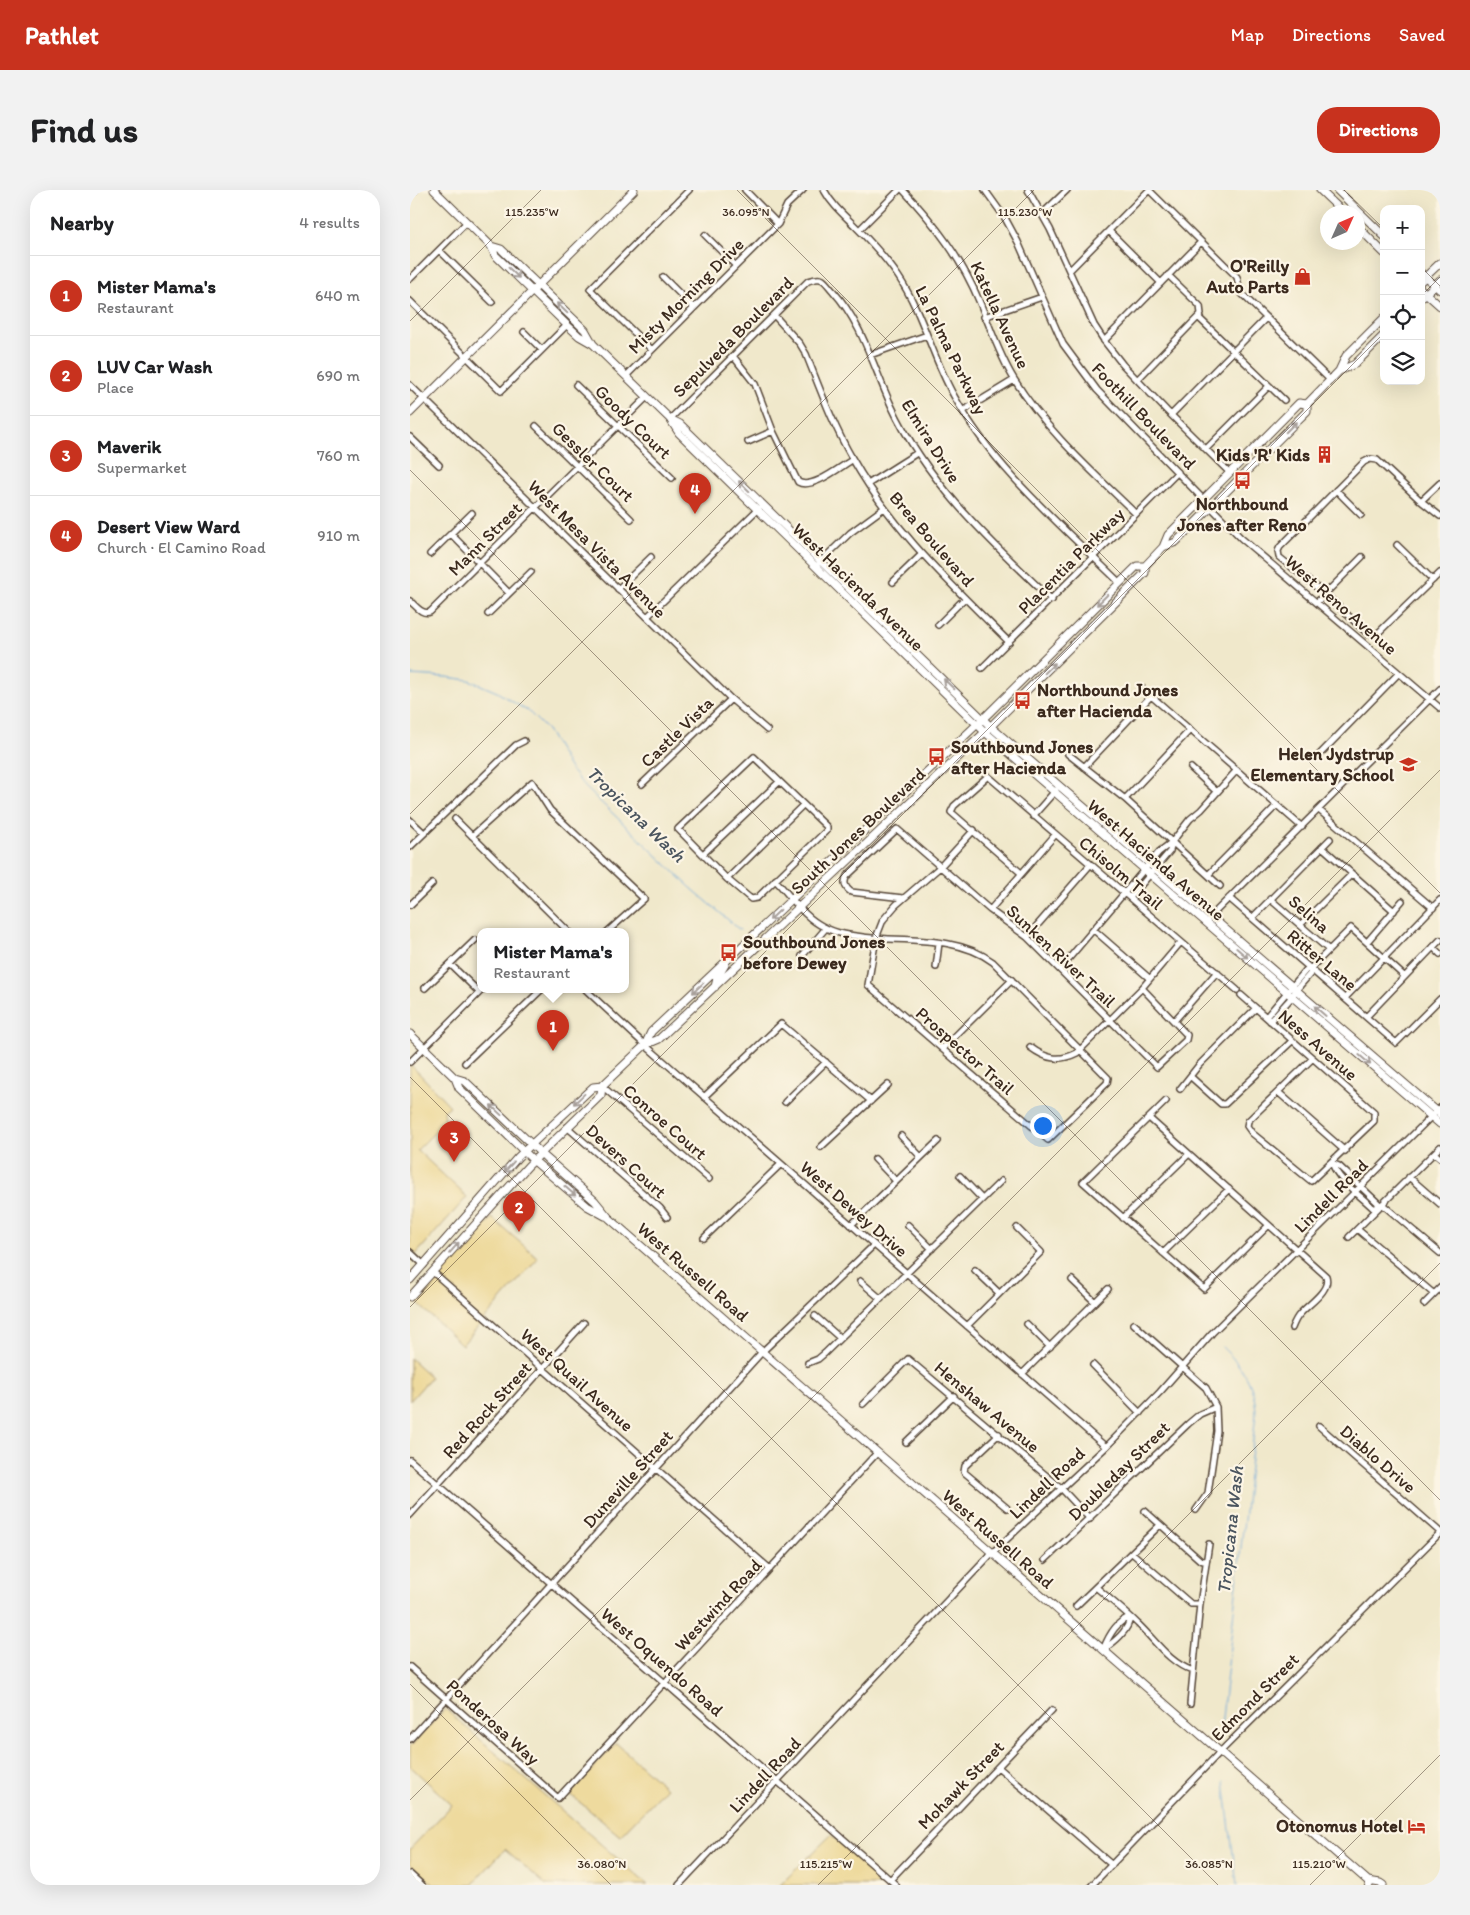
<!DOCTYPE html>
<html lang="en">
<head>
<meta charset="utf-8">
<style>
	body { margin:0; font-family:Itim,sans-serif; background:#f2f2f2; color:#202124 }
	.controls { position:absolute; right:15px; top:15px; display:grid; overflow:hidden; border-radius:10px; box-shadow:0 5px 20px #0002 }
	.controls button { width:45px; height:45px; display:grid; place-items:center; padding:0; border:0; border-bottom:1px solid #e0e0e0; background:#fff; color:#202124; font:25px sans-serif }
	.compass { position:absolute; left:910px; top:15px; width:45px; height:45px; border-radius:50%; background:#fff; box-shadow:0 5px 20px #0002; rotate:45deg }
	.you { position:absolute; left:632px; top:935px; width:18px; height:18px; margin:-12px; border:4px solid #fff; border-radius:50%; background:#1a73e8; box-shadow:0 0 0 8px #1a73e833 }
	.badge { display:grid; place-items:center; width:32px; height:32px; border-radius:50%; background:#c8321e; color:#fff; font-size:16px; font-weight:700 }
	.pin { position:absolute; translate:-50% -41px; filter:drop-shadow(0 1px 2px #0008) }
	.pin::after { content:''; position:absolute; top:26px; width:18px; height:15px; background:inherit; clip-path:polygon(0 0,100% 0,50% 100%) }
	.popup { position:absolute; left:67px; top:738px; width:152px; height:65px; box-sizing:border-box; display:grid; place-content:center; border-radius:10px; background:#fff; filter:drop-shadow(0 1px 4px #0005); font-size:16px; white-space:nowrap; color:#757577 }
	.popup b { font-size:19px; color:#202124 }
	.popup::after { content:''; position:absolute; left:50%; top:100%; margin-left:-10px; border:10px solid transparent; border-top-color:#fff }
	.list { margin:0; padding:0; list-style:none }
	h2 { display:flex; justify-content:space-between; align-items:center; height:65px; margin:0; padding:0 20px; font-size:21px }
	h2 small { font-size:16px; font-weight:400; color:#757577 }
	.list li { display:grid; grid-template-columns:32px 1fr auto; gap:15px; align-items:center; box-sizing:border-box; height:80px; padding:0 20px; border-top:1px solid #e0e0e0 }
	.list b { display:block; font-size:19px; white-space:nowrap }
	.list p { margin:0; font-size:16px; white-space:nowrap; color:#757577 }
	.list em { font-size:16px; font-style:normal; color:#757577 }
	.icon { flex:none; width:28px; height:28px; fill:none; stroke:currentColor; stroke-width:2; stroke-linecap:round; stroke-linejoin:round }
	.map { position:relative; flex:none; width:1030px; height:1695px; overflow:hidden; border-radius:20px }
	header { display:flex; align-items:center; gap:30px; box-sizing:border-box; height:70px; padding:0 25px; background:#c8321e; color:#fff }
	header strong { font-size:24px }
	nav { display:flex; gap:28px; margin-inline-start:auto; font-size:18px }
	.intro { display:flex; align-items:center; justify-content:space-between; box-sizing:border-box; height:120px; padding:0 30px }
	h1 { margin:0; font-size:35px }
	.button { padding:12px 22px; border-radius:20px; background:#c8321e; color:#fff; font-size:18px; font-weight:700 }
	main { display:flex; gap:30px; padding:0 30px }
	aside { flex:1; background:#fff; border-radius:20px; box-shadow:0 5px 20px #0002 }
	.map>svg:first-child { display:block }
</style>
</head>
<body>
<header>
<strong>Pathlet</strong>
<nav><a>Map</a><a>Directions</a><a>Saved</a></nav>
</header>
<div class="intro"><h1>Find us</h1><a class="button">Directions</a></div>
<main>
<aside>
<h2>Nearby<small>4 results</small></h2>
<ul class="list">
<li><span class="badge">1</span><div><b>Mister Mama's</b><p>Restaurant</p></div><em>640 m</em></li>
<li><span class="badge">2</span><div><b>LUV Car Wash</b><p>Place</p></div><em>690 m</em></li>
<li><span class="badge">3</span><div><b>Maverik</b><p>Supermarket</p></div><em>760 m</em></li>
<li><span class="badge">4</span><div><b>Desert View Ward</b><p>Church · El Camino Road</p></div><em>910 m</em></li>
</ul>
</aside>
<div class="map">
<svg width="1030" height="1695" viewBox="0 0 1030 1695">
	<rect width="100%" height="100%" fill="#fcf5e5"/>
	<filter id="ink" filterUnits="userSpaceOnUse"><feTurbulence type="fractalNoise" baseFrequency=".02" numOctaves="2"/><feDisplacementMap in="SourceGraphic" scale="10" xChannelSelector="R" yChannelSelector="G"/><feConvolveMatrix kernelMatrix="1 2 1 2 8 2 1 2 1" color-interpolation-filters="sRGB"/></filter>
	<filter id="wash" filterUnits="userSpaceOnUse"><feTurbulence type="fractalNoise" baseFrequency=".0096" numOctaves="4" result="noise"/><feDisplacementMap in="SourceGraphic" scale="20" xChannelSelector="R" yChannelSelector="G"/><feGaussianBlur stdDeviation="1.12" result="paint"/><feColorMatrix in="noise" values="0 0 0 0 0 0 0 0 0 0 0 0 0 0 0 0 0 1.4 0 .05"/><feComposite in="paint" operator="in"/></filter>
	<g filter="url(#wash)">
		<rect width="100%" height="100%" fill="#f0e8cb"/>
		<!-- sand -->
		<path fill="#eeda9e" stroke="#94825e" d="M0,874L40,916L34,921L35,932L7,960L57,1007L0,1071Z
			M82,1028L128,1068L52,1155L4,1110Z
			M0,1168L21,1187L0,1211Z
			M35,1519L238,1695H136L95,1659L62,1695H24L0,1675V1659L42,1615L0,1576V1557Z
			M206,1553L256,1598L210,1646L160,1604Z
			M421,1645L477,1695H370Z"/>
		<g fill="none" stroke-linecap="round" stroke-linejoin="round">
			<!-- stream -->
			<path stroke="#69a4d9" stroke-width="1" d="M0,485L36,487L59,490L87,502L119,522L137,540L160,579L176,598L280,697L330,740
				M811,1537L846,1223C845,1195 832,1176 812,1157
				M814,1592L827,1695"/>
		</g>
	</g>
	<g filter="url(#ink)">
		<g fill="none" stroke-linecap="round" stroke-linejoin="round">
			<defs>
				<path id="minor" d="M335,0L368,34
					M414,0C422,15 434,25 446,37C461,52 476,68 488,86C513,123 522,167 544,206C584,279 651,335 710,393
					M493,0C525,34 552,69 570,113C581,139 589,165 604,189C636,241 683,282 726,324
					M575,0L595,28L608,52L653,154L687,200L831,348L1030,518
					M618,0L640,39L684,135L695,152L713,175L757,221L820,283
					M739,0L827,87L830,102L920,190
					M0,5L5,0
					M632,24L657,0
					M449,40L489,0
					M699,41L751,93
					M295,45L326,76
					M29,60L82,112
					M660,80L739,0
					M253,87L284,118
					M0,89L57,32
					M0,111L91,201L157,135
					M364,125L390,154L396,164C410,199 423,235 442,268C482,340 542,395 599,452
					M574,127L632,107
					M788,127L874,210
					M114,142L132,160
					M694,151L791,52
					M242,160L180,99L279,0
					M460,165L517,145
					M323,166L345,194L363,241L388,292C402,300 430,277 442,270
					M216,186L368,34L377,15L393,0
					M727,190L791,124L790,116L758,85
					M0,195L321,509L357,540
					M166,195L262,288
					M553,221L604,190
					M761,225L856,128
					M260,229L398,91C402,90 408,87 413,90C416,92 420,98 423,101C452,133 463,176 481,215C517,293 581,352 642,410
					M126,236L221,329
					M0,247L29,275
					M338,252L363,241
					M796,259L859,196
					M458,294L507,263
					M926,300L951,325
					M1011,311L1030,293
					M1030,326L1011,311L967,270L960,269L954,272L870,357L868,361L869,367L915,404L958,444L966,445L1030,383
					M41,344L99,403
					M987,355L1023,390
					M20,364L62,323
					M409,373L440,343L474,318
					M483,392L512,364
					M208,399L241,367
					M0,411C6,416 12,425 20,422L237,207
					M907,412L952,367
					M78,424L121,382
					M237,427L349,318
					M528,435L555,408
					M572,478L768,282
					M732,498L892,637
					M658,564L715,609L810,696
					M909,565L989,483
					M344,567L417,637V640L347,708L341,709L317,689L268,639Z
					M674,577L741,506
					M781,578L807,602
					M232,594L321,509
					M715,609L780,540
					M909,620L1023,718
					M623,626L646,600
					M45,629L159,742
					M0,630L14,643
					M62,646L122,592L140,620L234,709L197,742
					M0,657L106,555L114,551
					M912,657L984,721
					M293,664L369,592
					M611,683L541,622L544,616L578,586L827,800
					M798,685L867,615
					M317,689L393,615
					M365,690C381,706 393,727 414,737C429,745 445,746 462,748C502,751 550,747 583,772L698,888L697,893L638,950L458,795L466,748L473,730L486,715L530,677L564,640
					M493,708L441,702C435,698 433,692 437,686L487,639L580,720L617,747L747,877L776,850L777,845L732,798
					M720,708L760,661L762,652
					M819,708L986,853L1030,809
					M860,709L919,760
					M0,715L22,694
					M580,720L645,645
					M799,728L1030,499
					M842,728L920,649
					M890,735L942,684
					M684,740L739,788
					M617,747L680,675
					M957,752L992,711
					M1023,757L1030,764
					M392,766L416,738
					M40,774L69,802
					M526,777L529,753
					M650,779L749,662L762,652L780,629L791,620L827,580
					M15,798L65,750
					M176,800L235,855L696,1257
					M831,805L964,922V931L901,991L842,943L837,936L838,931L902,869
					M935,808L1030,710
					M957,826L1030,750
					M856,827L896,780L901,778L941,738L994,786
					M764,831L807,782
					M860,831L882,807L886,800L900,784L901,778
					M620,857C636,869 649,872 667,863L732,798L771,752
					M532,859L602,790
					M0,872L72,800
					M55,873L131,800
					M781,887L811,914H815L882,851
					M192,896L299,989
					M770,899L789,875L846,818
					M868,902L935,961
					M294,907L371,834L461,911
					M756,911L673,992L794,1099L859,1035
					M375,912L416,872
					M739,928L916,1086C921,1101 898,1114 890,1124C886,1128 884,1133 882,1138
					M157,937L250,1018L257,1027
					M491,946L511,967
					M411,957L478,895
					M1024,963L1030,968
					M465,969L486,991
					M922,973C929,992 949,1004 963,1018H968
					M922,973L929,976L968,1013V1018
					M550,986L572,1009
					M999,987L1030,1014
					M972,1014L1030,1063
					M713,1028L779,964
					M441,1035L528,951
					M498,1035L522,1059
					M947,1039L1024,1104
					M939,1047L1030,957
					M294,1048L371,974
					M0,1062L14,1075
					M753,1063L819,999
					M565,1080L589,1103
					M23,1082L360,1379
					M662,1090L685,1112
					M450,1091L471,1109
					M1014,1114L1030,1098
					M405,1126L430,1148
					M617,1134L640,1157
					M724,1134L796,1198L806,1217L807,1241L798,1303L786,1320
					M557,1136L631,1062L607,1038
					M398,1173L408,1169L415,1163L591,991
					M683,1175L730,1223
					M612,1184L698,1099
					M453,1214L498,1169L651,1298L680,1329
					M909,1236L1030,1342
					M589,1244L555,1276L554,1282L597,1318
					M496,1252L544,1206
					M0,1270L486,1695
					M735,1321L790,1370L796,1372
					M0,1325L174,1133
					M722,1363L781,1414H790
					M635,1370L778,1234L790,1224L806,1217
					M687,1398C701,1410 715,1421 728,1434C746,1451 758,1472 783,1481
					M666,1416L750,1335
					M720,1427C719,1441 704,1452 693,1460C698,1447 707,1431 720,1427Z
					M0,1477L148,1608L467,1263
					M780,1514L790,1414L799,1354
					M0,1549L352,1162L464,1055
					M588,1577L702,1675
					M0,1684L12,1695
					M480,1690L642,1520
					M269,1695L582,1363L696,1257L750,1202L802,1143L1030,918
					M682,1695L810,1562L1030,1343"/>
				<path id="major" d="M24,0L81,56L85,65L157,135L169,146L183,154
					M910,0L933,22
					M927,0L974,46
					M948,37L974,63
					M81,56L91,59L175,140L183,154L260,229L269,243L575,542L1030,934
					M1011,83L1030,100
					M1011,91L1030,73
					M1011,99L1030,116
					M1011,108L1030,90
					M929,181L945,174L974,145
					M0,223L224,0
					M260,229L270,234L581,537L1030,924
					M753,357L758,345L889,213L897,214
					M305,797L307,788L315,775
					M0,844L45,888L55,891L136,968L185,1011L199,1028L958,1691L959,1695
					M235,855L249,849L575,542L735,383V376
					M45,888L49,898L123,970L177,1016L195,1026
					M0,1090L108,967L183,897L192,896
					M0,1107L118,976L191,905L192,896L235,855L241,842L578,524L727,376H735L753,357L766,352L897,221V214L929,181L936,166L974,128
					M958,1691L970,1693L973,1695"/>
			</defs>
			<!-- minor casing -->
			<use href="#minor" stroke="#564638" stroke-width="8"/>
			<!-- major casing -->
			<use href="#major" stroke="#564638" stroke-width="9"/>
			<!-- minor -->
			<use href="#minor" stroke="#fff" stroke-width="5"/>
			<!-- major -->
			<use href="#major" stroke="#fff" stroke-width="7"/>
		</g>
		<!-- one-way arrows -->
		<defs><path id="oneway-shaft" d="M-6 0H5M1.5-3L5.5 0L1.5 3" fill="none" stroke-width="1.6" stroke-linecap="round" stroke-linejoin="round" transform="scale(1.25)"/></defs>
		<g stroke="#a79f9a">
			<use href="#oneway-shaft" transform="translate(104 83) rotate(44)"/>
			<use href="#oneway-shaft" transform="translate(152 118) rotate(-136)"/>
			<use href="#oneway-shaft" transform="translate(881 237) rotate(-45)"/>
			<use href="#oneway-shaft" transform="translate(334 296) rotate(-136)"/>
			<use href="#oneway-shaft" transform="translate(692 410) rotate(135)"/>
			<use href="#oneway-shaft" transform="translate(640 478) rotate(-45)"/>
			<use href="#oneway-shaft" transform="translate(539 494) rotate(-136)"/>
			<use href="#oneway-shaft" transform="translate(365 725) rotate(136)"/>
			<use href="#oneway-shaft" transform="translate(832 763) rotate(41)"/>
			<use href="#oneway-shaft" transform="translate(288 798) rotate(137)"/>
			<use href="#oneway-shaft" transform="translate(910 821) rotate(-139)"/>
			<use href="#oneway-shaft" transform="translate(955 870) rotate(41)"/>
			<use href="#oneway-shaft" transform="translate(169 909) rotate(137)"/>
			<use href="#oneway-shaft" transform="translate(86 920) rotate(-137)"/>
			<use href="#oneway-shaft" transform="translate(99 977) rotate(132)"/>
			<use href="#oneway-shaft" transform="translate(160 1001) rotate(41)"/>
			<use href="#oneway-shaft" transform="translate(44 1058) rotate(-49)"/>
		</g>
	</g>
	<!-- ticks -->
	<path fill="none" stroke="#3b2a1e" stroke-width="1" stroke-opacity="0.45" d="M327,0L1030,703M934,0L974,39M1011,77L1030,96M1011,106L1030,87M0,131L131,0M0,280L1030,1310M0,624L624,0M0,887L808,1695M0,1117L974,143M0,1494L201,1695M0,1610L1030,580M408,1695L1030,1073M900,1695L1030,1565"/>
	<!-- icons -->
	<defs>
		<symbol id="shop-bare" viewBox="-9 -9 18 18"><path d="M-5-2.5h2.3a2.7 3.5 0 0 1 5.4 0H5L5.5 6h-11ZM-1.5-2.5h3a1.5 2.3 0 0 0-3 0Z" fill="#c8321e" stroke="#fcf5e5" stroke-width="2.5" paint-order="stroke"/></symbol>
		<symbol id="building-bare" viewBox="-9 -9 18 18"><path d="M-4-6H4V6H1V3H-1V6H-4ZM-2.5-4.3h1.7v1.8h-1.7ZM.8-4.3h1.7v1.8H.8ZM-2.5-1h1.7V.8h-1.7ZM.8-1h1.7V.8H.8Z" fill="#c8321e" stroke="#fcf5e5" stroke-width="2.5" paint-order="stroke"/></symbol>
		<symbol id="bus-bare" viewBox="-9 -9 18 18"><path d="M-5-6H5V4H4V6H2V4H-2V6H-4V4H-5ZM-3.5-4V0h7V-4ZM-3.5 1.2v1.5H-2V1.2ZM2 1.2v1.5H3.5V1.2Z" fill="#c8321e" stroke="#fcf5e5" stroke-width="2.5" paint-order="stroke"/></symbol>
		<symbol id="school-bare" viewBox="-9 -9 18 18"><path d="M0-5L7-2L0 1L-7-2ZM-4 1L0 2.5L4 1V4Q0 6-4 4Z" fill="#c8321e" stroke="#fcf5e5" stroke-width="2.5" paint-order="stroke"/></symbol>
		<symbol id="hotel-bare" viewBox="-9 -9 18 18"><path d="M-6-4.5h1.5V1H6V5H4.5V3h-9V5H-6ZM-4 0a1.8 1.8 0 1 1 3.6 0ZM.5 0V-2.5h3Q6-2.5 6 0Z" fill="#c8321e" stroke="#fcf5e5" stroke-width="2.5" paint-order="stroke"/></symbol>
	</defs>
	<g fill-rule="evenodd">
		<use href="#shop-bare" x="880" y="74" width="25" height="25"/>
		<use href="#building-bare" x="902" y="252" width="25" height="25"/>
		<use href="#bus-bare" x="820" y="278" width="25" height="25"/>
		<use href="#bus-bare" x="600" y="498" width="25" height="25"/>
		<use href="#bus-bare" x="514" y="554" width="25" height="25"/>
		<use href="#school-bare" x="986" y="562" width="25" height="25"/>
		<use href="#bus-bare" x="306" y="750" width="25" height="25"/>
		<use href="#hotel-bare" x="994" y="1624" width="25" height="25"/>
	</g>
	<g text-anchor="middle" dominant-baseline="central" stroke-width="4.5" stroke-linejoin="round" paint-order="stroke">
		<!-- poi labels -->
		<g font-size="18" font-weight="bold" fill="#3b2a1e" stroke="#fcf5e5" text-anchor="end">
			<text x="879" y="76">O'Reilly<tspan x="879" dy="21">Auto Parts</tspan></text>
			<text x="900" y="265">Kids 'R' Kids</text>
			<text x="832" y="314" text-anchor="middle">Northbound<tspan x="832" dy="21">Jones after Reno</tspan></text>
			<text x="627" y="500" text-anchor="start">Northbound Jones<tspan x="627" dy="21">after Hacienda</tspan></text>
			<text x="541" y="557" text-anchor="start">Southbound Jones<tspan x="541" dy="21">after Hacienda</tspan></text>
			<text x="984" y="564">Helen Jydstrup<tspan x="984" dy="21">Elementary School</tspan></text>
			<text x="333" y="752" text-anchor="start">Southbound Jones<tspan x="333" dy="21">before Dewey</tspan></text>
			<text x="993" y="1636">Otonomus Hotel</text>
		</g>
		<!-- street labels -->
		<g font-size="18" fill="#3b2a1e" stroke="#fcf5e5">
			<text transform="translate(276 106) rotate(-45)">Misty Morning Drive</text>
			<text transform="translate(590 125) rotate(65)">Katella Avenue</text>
			<text transform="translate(323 147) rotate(-45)">Sepulveda Boulevard</text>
			<text transform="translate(541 160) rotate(64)">La Palma Parkway</text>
			<text transform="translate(734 226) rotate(46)">Foothill Boulevard</text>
			<text transform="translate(223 232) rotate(44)">Goody Court</text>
			<text transform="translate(521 251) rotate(58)">Elmira Drive</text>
			<text transform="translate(183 272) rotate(44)">Gessler Court</text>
			<text transform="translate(75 349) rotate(-45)">Mann Street</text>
			<text transform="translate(522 349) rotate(49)">Brea Boulevard</text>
			<text transform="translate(187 359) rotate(45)">West Mesa Vista Avenue</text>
			<text transform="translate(661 371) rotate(-45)">Placentia Parkway</text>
			<text transform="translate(448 397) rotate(44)">West Hacienda Avenue</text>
			<text transform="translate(931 415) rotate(41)">West Reno Avenue</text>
			<text transform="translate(267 542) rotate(-44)">Castle Vista</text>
			<text transform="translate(448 641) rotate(-43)">South Jones Boulevard</text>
			<text transform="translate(746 670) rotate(41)">West Hacienda Avenue</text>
			<text transform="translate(711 683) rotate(40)">Chisolm Trail</text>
			<text transform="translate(899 724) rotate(41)">Selina</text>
			<text transform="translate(651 766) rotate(43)">Sunken River Trail</text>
			<text transform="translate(912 770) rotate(40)">Ritter Lane</text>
			<text transform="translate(908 855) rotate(41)">Ness Avenue</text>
			<text transform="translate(555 861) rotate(41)">Prospector Trail</text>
			<text transform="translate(255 932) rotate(41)">Conroe Court</text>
			<text transform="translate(216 971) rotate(42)">Devers Court</text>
			<text transform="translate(921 1006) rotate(-45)">Lindell Road</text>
			<text transform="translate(444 1019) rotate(41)">West Dewey Drive</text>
			<text transform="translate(283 1082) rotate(41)">West Russell Road</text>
			<text transform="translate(167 1190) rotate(42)">West Quail Avenue</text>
			<text transform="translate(577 1217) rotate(40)">Henshaw Avenue</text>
			<text transform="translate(77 1220) rotate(-48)">Red Rock Street</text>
			<text transform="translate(968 1269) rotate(41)">Diablo Drive</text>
			<text transform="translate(709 1281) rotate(-44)">Doubleday Street</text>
			<text transform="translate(218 1289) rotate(-48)">Duneville Street</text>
			<text transform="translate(637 1293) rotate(-43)">Lindell Road</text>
			<text transform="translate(588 1349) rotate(41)">West Russell Road</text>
			<text transform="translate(308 1415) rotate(-47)">Westwind Road</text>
			<text transform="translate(252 1472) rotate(41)">West Oquendo Road</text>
			<text transform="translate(845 1507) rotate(-45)">Edmond Street</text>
			<text transform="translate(83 1532) rotate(42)">Ponderosa Way</text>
			<text transform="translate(355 1585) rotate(-47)">Lindell Road</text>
			<text transform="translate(551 1595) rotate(-46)">Mohawk Street</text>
		</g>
		<!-- water labels -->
		<g font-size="19" font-style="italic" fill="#4b555f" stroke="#fcf5e5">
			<text transform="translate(226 624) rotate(44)">Tropicana Wash</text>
			<text transform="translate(820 1340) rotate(-84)">Tropicana Wash</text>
		</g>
	</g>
	<g font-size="12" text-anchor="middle" fill="#3b2a1e" stroke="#fcf5e5" stroke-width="4.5" stroke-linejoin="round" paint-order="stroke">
		<text x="122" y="26">115.235°W</text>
		<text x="336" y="26">36.095°N</text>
		<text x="615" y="26">115.230°W</text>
		<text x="192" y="1678">36.080°N</text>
		<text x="416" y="1678">115.215°W</text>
		<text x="799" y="1678">36.085°N</text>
		<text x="909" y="1678">115.210°W</text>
	</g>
</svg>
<div class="controls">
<button>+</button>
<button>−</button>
<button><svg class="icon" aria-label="locate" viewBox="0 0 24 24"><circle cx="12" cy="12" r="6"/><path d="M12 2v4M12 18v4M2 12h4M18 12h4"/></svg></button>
<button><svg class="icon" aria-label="layers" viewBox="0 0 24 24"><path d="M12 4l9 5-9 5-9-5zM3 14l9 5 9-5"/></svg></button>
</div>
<svg class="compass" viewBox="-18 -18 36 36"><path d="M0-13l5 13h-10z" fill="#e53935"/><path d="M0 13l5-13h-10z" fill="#757577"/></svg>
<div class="you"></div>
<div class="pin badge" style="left:143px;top:861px">1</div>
<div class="popup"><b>Mister Mama's</b>Restaurant</div>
<div class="pin badge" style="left:109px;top:1042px">2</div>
<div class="pin badge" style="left:44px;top:972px">3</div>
<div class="pin badge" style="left:285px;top:324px">4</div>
</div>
</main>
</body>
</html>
